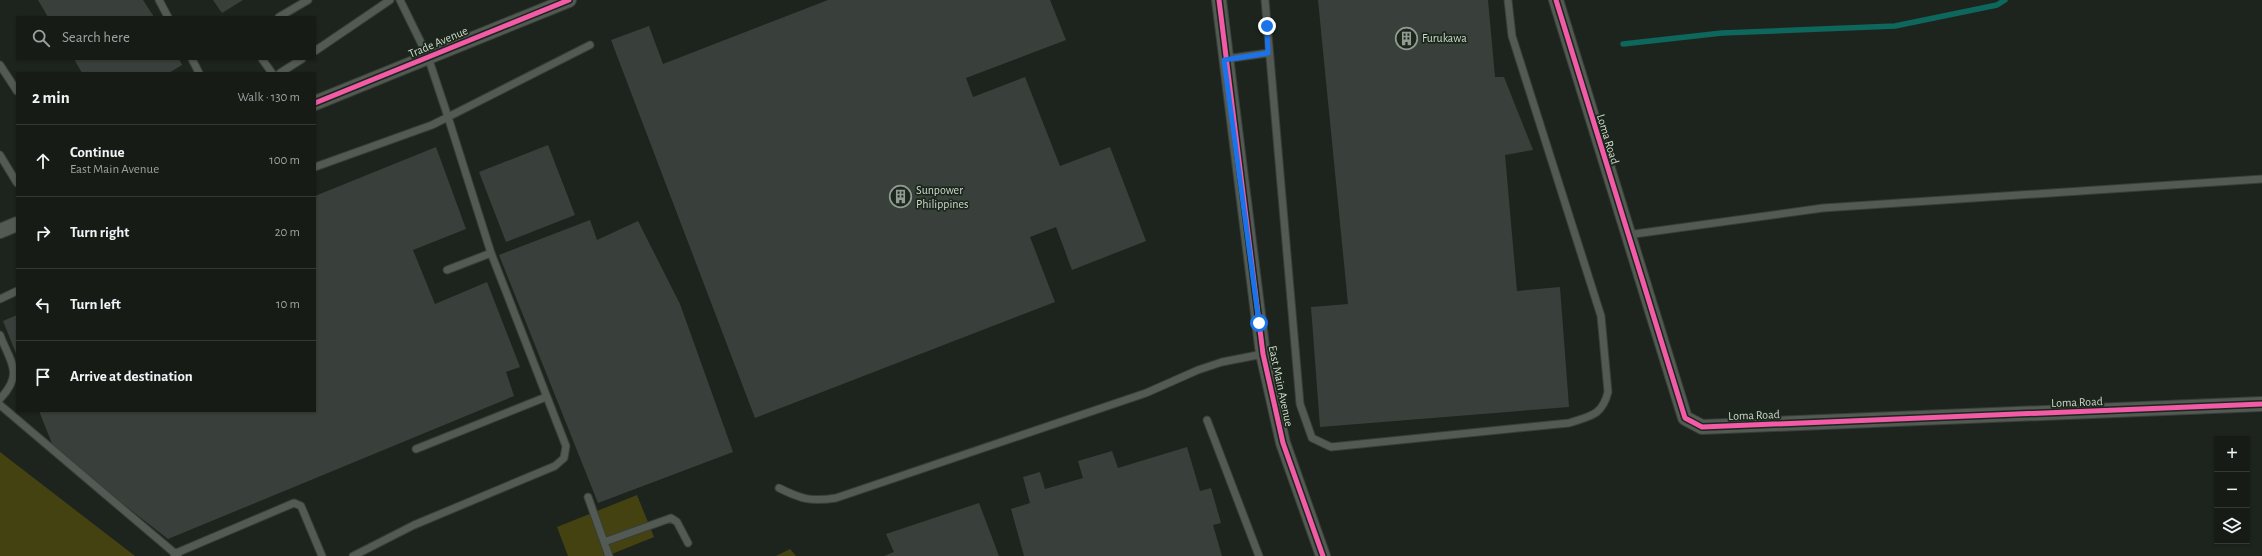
<!DOCTYPE html>
<html lang="en">
<head>
<meta charset="utf-8">
<style>
	body { margin:0; font-family:"Alegreya Sans",sans-serif; background:#1f241f; color:#f1f3f6 }
	.controls { position:absolute; right:12px; bottom:12px; display:grid; overflow:hidden; border-radius:0px; box-shadow:0 1px 3px #0004 }
	.controls button { width:36px; height:36px; display:grid; place-items:center; padding:0; border:0; border-bottom:1px solid #353935; background:#161b16; color:#f1f3f6; font:20px sans-serif }
	.stop { position:absolute; width:12px; height:12px; margin:-9px; border:3px solid #1a73e8; border-radius:50%; background:#fff }
	.stop.end { background:#1a73e8; border-color:#fff; box-shadow:0 1px 4px #0008 }
	.list { margin:0; padding:0; list-style:none }
	h2 { display:flex; justify-content:space-between; align-items:center; height:52px; margin:0; padding:0 16px; font-size:17px }
	h2 small { font-size:13px; font-weight:400; color:#9ea1a1 }
	.list li { display:grid; grid-template-columns:26px 1fr auto; gap:12px; align-items:center; box-sizing:border-box; height:72px; padding:0 16px; border-top:1px solid #353935 }
	.list b { display:block; font-size:15px; white-space:nowrap }
	.list p { margin:0; font-size:13px; white-space:nowrap; color:#9ea1a1 }
	.list em { font-size:13px; font-style:normal; color:#9ea1a1 }
	.icon { flex:none; width:22px; height:22px; fill:none; stroke:currentColor; stroke-width:2; stroke-linecap:round; stroke-linejoin:round }
	.map { position:relative; flex:none; width:2262px; height:556px; overflow:hidden }
	.search { position:absolute; background:#161b16; box-shadow:0 1px 3px #0004; left:16px; top:16px; width:300px; height:44px; display:flex; align-items:center; gap:10px; box-sizing:border-box; padding:0 14px; border-radius:0px; color:#9ea1a1; font-size:15px }
	.panel { position:absolute; background:#161b16; box-shadow:0 1px 3px #0004; left:16px; top:72px; width:300px; height:340px; border-radius:0px }
	.map>svg:first-child { display:block }
</style>
</head>
<body>
<div class="map">
<svg width="2262" height="556" viewBox="0 0 2262 556">
	<rect width="100%" height="100%" fill="#1d241d"/>
	<!-- green -->
	<path fill="#454212" d="M0,452L135,556H0Z
		M637,495L654,537L607,556H568L557,527Z
		M790,549L796,556H776Z"/>
	<g fill="none" stroke-linecap="round" stroke-linejoin="round">
		<!-- stream -->
		<path stroke="#0e675c" stroke-width="5.5" d="M1623,44L1722,33L1895,26L1997,5L2005,0"/>
	</g>
	<!-- building -->
	<path fill="#39403b" d="M38,0H143L154,17H48Z
		M213,0H243L222,13Z
		M828,0H1050L1066,40L966,78L973,97L1025,77L1060,166L1110,147L1146,241L1072,270L1056,227L1030,237L1055,302L755,418L611,40L649,26L663,64Z
		M1318,0H1488L1495,77H1504L1533,150L1505,155L1517,291L1560,287L1569,407L1320,427L1311,307L1348,304Z
		M74,59H179L182,65L169,73H82Z
		M548,145L575,215L506,242L479,172Z
		M436,147L466,229L413,250L435,304L487,282L520,367L506,372L514,396L168,539L55,451L39,411H315V196Z
		M590,220L597,240L638,221L680,304L733,452L598,503L499,255Z
		M17,315V356L3,321Z
		M1187,447L1200,491L1211,488L1221,523L1213,525L1222,556H1024L1011,509L1030,503L1023,477L1040,472L1045,489L1083,478L1078,461L1112,451L1118,468Z
		M979,503L999,556H884L894,552L886,534Z"/>
	<g fill="none" stroke-linecap="round" stroke-linejoin="round">
		<defs>
			<path id="lane" d="M159,0L168,17
				M400,0L428,57L448,117L590,45
				M1265,0L1300,404L1312,438L1331,447L1569,423C1590,416 1602,416 1608,392L1601,316L1512,36L1508,0
				M279,17L308,0
				M315,51L390,0
				M192,59L199,73
				M262,59L272,73
				M1225,59L1268,53
				M0,65L17,91
				M280,73L302,59
				M0,155L17,183
				M315,167L432,125L448,117L491,253L566,446L564,458L555,466L414,525L353,556
				M1627,235L1823,208L2262,179
				M447,270L491,253
				M0,299L17,291
				M0,335C11,364 24,373 0,399
				M0,405L178,556
				M1207,420L1259,556
				M416,449L546,397
				M779,488C801,499 811,502 836,498L1146,393L1198,370L1222,362L1263,354
				M588,497L609,556
				M604,542L671,518L677,522L688,543
				M174,554L294,503L301,506L322,556"/>
			<path id="street" d="M1219,0L1263,354L1283,443L1323,556
				M1556,0L1685,418L1702,427L2262,404
				M315,103L569,0
				M0,231L17,224"/>
		</defs>
		<!-- lane casing -->
		<use href="#lane" stroke="#383e38" stroke-width="9"/>
		<!-- street casing -->
		<use href="#street" stroke="#383e38" stroke-width="16"/>
		<!-- lane -->
		<use href="#lane" stroke="#535953" stroke-width="7"/>
		<!-- street -->
		<use href="#street" stroke="#535953" stroke-width="14"/>
		<defs>
			<path id="cycleway" d="M1219,0L1263,354L1283,443L1323,556
				M1556,0L1685,418L1702,427L2262,404
				M315,103L569,0"/>
		</defs>
		<!-- cycleway casing -->
		<use href="#cycleway" stroke="#1a271a" stroke-width="8"/>
		<!-- cycleway -->
		<use href="#cycleway" stroke="#f35aa7" stroke-width="5"/>
	</g>
	<g fill="none" stroke-linecap="round" stroke-linejoin="round">
		<!-- route -->
		<path stroke="#1a73e8" stroke-width="5" d="M1259,323L1224,60L1268,53L1267,26"/>
	</g>
	<!-- icons -->
	<defs>
		<symbol id="building-ring" viewBox="-11 -11 22 22"><circle r="9.5" fill="#1a271a" stroke="#929a91" stroke-width="1.5"/><path d="M-4-6H4V6H1V3H-1V6H-4ZM-2.5-4.3h1.7v1.8h-1.7ZM.8-4.3h1.7v1.8H.8ZM-2.5-1h1.7V.8h-1.7ZM.8-1h1.7V.8H.8Z" fill="#929a91"/></symbol>
	</defs>
	<g fill-rule="evenodd">
		<use href="#building-ring" x="1394" y="26" width="25" height="25"/>
		<use href="#building-ring" x="888" y="184" width="25" height="25"/>
	</g>
	<g text-anchor="middle" dominant-baseline="central" stroke-width="3.5" stroke-linejoin="round" paint-order="stroke">
		<!-- poi labels -->
		<g font-size="12" fill="#d1d9d0" stroke="#1a271a" text-anchor="start">
			<text x="1422" y="38">Furukawa</text>
			<text x="916" y="190">Sunpower<tspan x="916" dy="14">Philippines</tspan></text>
		</g>
		<!-- street labels -->
		<g font-size="12" fill="#d1d9d0" stroke="#1a271a">
			<text transform="translate(438 42) rotate(-23)">Trade Avenue</text>
			<text transform="translate(1608 139) rotate(73)">Loma Road</text>
			<text transform="translate(1281 386) rotate(78)">East Main Avenue</text>
			<text transform="translate(2077 402) rotate(-2)">Loma Road</text>
			<text transform="translate(1754 415) rotate(-2)">Loma Road</text>
		</g>
	</g>
</svg>
<div class="controls">
<button>+</button>
<button>−</button>
<button><svg class="icon" aria-label="layers" viewBox="0 0 24 24"><path d="M12 4l9 5-9 5-9-5zM3 14l9 5 9-5"/></svg></button>
</div>
<div class="stop" style="left:1259px;top:323px"></div>
<div class="stop end" style="left:1267px;top:26px"></div>
<div class="search"><svg class="icon" aria-label="search" viewBox="0 0 24 24"><circle cx="10" cy="10" r="6"/><path d="M15 15l6 6"/></svg>Search here</div>
<section class="panel">
<h2>2 min<small>Walk · 130 m</small></h2>
<ul class="list">
<li><svg class="icon" aria-label="ahead" viewBox="0 0 24 24"><path d="M12 20V5M6 11l6-6 6 6"/></svg><div><b>Continue</b><p>East Main Avenue</p></div><em>100 m</em></li>
<li><svg class="icon" aria-label="right" viewBox="0 0 24 24"><path d="M7 20v-9h11M14 6l5 5-5 5"/></svg><div><b>Turn right</b></div><em>20 m</em></li>
<li><svg class="icon" aria-label="left" viewBox="0 0 24 24"><path d="M17 20v-9H6M10 6l-5 5 5 5"/></svg><div><b>Turn left</b></div><em>10 m</em></li>
<li><svg class="icon" aria-label="arrive" viewBox="0 0 24 24"><path d="M6 21V4h12l-3 4 3 4H6"/></svg><div><b>Arrive at destination</b></div></li>
</ul>
</section>
</div>
</body>
</html>
